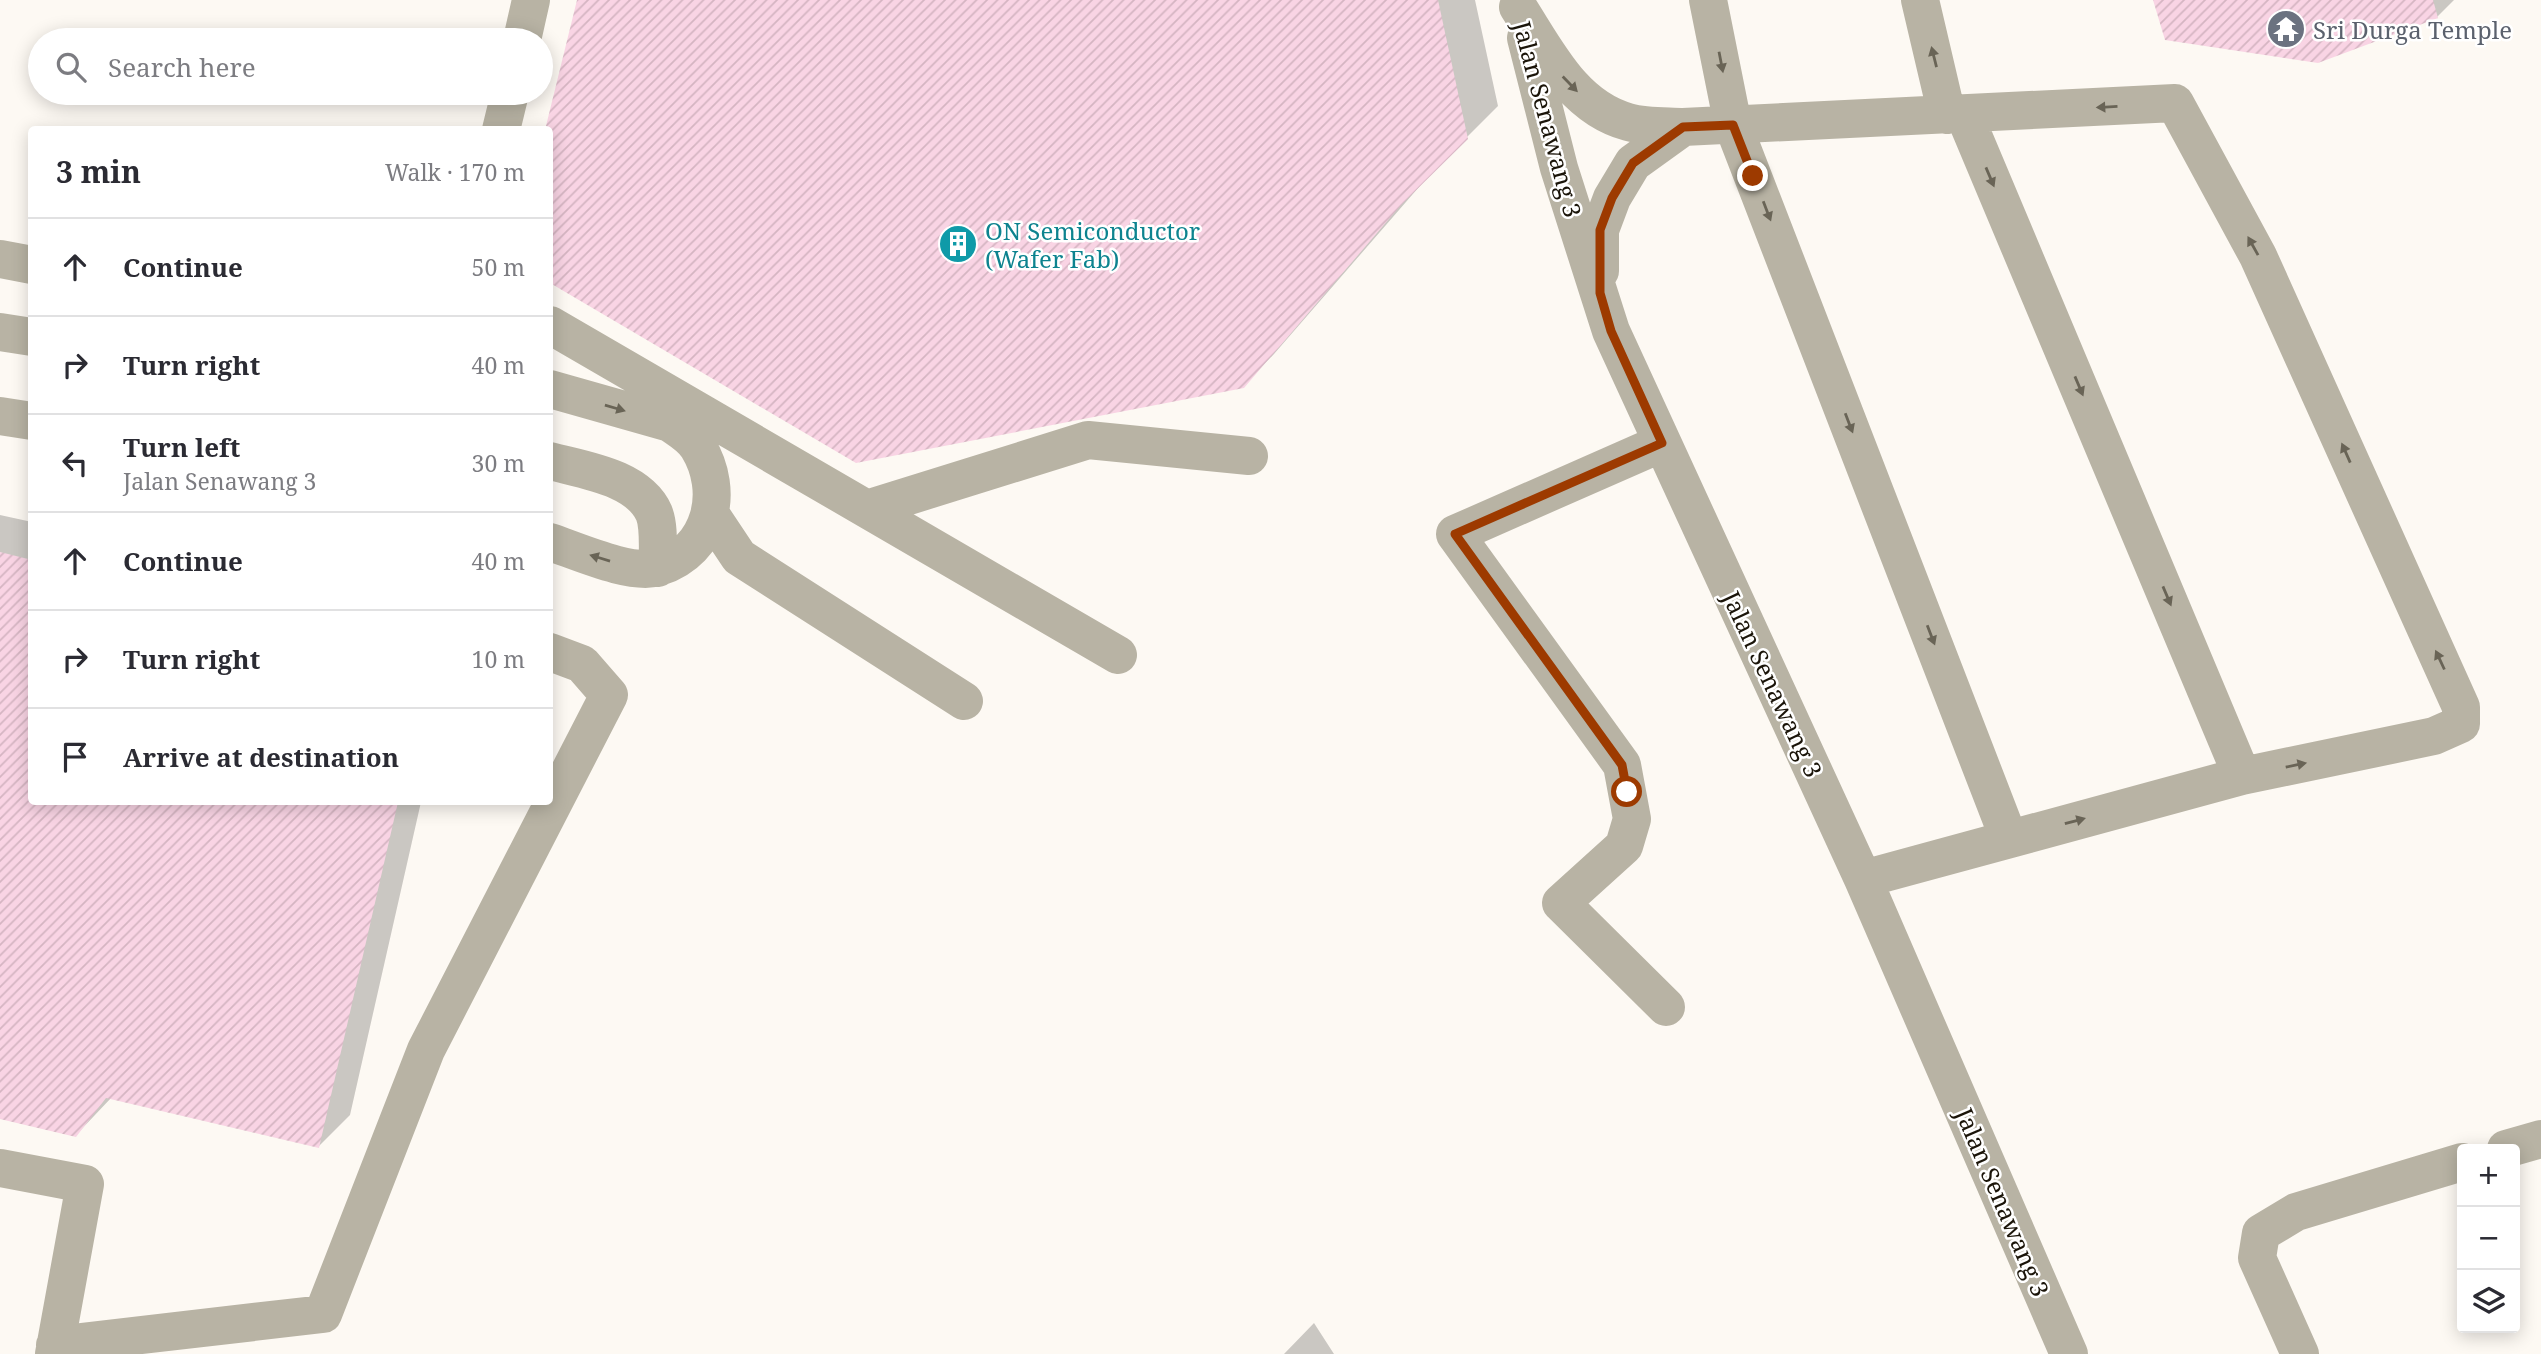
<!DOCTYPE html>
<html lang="en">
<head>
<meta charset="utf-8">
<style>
	body { margin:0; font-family:"Noto Serif",serif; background:#f2f2f3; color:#2b2b33 }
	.controls { position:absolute; right:21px; bottom:21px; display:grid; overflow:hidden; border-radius:7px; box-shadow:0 4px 18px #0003 }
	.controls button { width:63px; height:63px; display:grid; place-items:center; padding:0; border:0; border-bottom:2px solid #e1e1e2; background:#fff; color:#2b2b33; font:35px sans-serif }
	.stop { position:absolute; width:21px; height:21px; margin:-16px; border:5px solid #9d3a00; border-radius:50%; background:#fff }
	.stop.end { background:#9d3a00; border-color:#fff; box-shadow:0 2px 7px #0008 }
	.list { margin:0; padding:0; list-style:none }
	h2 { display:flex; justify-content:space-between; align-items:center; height:91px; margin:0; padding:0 28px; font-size:30px }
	h2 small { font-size:23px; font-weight:400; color:#7c7c81 }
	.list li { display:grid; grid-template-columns:46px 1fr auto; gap:21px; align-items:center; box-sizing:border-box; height:98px; padding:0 28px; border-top:2px solid #e1e1e2 }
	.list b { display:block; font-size:26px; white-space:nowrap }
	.list p { margin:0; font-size:23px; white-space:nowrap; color:#7c7c81 }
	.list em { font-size:23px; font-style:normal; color:#7c7c81 }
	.icon { flex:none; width:38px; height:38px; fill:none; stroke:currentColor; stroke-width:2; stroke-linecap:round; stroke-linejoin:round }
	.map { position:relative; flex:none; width:2541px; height:1354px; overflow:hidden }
	.search { position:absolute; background:#fff; box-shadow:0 4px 18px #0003; left:28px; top:28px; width:525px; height:77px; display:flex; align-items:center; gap:18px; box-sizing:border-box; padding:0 24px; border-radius:38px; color:#7c7c81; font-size:26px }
	.panel { position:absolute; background:#fff; box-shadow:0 4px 18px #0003; left:28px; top:126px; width:525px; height:679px; border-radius:7px }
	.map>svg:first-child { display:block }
</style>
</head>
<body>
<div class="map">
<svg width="2541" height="1354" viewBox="0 0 2541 1354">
	<defs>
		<pattern id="building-hatch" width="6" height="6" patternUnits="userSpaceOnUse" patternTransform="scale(1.75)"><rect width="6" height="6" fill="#f9d4e4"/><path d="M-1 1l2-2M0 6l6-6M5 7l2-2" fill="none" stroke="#d5b5c2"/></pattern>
	</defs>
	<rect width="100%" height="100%" fill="#fdf9f3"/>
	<!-- shadow -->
	<path fill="#0003" d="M579,0H1475L1498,106L1432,172L1274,354L1243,386L856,461L550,281V130Z
		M2155,0H2454L2437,17Z
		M0,515L32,522V802H421L350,1115L319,1146L112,1097L76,1135L0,1117Z
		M1314,1323L1334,1354H1283H1284Z"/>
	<!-- building -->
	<path fill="url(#building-hatch)" d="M577,0H1438L1468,139L1401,205L1244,388L856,463L550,283V130H545Z
		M2153,0H2433L2438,18L2318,63L2165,40Z
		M0,552L32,560V802H398L319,1148L106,1098L76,1137L0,1119Z"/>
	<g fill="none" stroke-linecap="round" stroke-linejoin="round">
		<!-- minor -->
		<path stroke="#b8b3a4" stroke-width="38" d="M1708,0L1733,125L2009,839
			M1920,0L1947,115
			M1518,7C1547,52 1573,107 1628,122C1645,127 1665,126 1683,127L2175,103L2258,256L2461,707V724L2434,736L2242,776L1863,879
			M1526,38L1559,168L1611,331L1863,879L2069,1354
			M522,40L531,0
			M1964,114L2242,776
			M501,130L510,93
			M0,259L32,265
			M1600,271V230L1612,198L1633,163L1683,127
			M550,325L1118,655
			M0,332L32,337
			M550,389L670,423C680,430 691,436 698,447C725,491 712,550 659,567C632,576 577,551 550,542
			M0,416L32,421
			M1662,443L1455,534L1622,765L1632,819L1624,846L1561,903L1666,1007
			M550,461C583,470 638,477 654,513C660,528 657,551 658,568
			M867,509L1088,440L1249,456
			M711,515L739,557L964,701
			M2506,1149L2541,1139
			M0,1168L85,1184L54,1354
			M55,1345L323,1314L426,1050L609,695L582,664L550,652
			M2300,1354L2257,1258L2261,1233L2296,1212L2462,1162"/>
	</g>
	<!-- one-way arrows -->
	<defs><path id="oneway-solid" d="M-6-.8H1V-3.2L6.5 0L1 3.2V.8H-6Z" transform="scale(1.75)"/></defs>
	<g fill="#696456">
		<use href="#oneway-solid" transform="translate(1934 57) rotate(-104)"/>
		<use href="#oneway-solid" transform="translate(1721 62) rotate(79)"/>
		<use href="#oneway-solid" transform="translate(1570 84) rotate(46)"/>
		<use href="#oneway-solid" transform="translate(2107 107) rotate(177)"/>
		<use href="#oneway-solid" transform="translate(1990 177) rotate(67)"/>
		<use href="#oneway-solid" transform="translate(1767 211) rotate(69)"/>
		<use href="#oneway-solid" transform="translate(2253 246) rotate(-119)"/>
		<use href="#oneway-solid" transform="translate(2079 386) rotate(67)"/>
		<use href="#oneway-solid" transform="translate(615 408) rotate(16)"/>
		<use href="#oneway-solid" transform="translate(1849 423) rotate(69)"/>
		<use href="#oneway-solid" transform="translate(2346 453) rotate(-114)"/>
		<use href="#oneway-solid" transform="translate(600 558) rotate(-163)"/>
		<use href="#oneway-solid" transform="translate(2167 596) rotate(67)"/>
		<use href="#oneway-solid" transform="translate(1931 635) rotate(69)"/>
		<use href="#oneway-solid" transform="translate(2440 660) rotate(-115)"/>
		<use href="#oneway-solid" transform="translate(2296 765) rotate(-12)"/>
		<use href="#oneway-solid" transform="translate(2075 821) rotate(-15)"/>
	</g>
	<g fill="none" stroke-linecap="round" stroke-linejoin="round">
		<!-- route -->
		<path stroke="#9d3a00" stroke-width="9" d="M1627,792L1622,765L1455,534L1662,443L1611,331L1600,293V230L1612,198L1633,163L1683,127L1733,125L1753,176"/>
	</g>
	<!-- icons -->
	<defs>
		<symbol id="temple-disc" viewBox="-11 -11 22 22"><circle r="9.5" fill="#6b7280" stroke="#fff"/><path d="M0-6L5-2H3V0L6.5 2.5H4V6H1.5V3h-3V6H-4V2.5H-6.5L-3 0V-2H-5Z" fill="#fff"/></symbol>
		<symbol id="building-disc" viewBox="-11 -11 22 22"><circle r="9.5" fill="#0f9aa8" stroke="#fff"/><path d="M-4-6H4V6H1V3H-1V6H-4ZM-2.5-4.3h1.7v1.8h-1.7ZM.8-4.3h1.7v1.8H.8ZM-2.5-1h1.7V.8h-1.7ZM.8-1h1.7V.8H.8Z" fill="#fff"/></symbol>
	</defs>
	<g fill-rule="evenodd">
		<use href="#temple-disc" x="2264" y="7" width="44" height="44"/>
		<use href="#building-disc" x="936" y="222" width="44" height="44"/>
	</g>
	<g text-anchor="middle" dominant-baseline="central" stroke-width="5" stroke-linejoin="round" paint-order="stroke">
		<!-- worship labels -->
		<g font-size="24" fill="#5b616d" stroke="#fff" text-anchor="start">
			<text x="2313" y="29">Sri Durga Temple</text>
		</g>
		<!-- street labels -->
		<g font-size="24" fill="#1a1409" stroke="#fff">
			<text transform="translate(1548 119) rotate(75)">Jalan Senawang 3</text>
			<text transform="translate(1773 684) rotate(65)">Jalan Senawang 3</text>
			<text transform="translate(2003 1202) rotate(67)">Jalan Senawang 3</text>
		</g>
		<!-- culture labels -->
		<g font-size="24" fill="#0d838f" stroke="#fff" text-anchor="start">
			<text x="985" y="230">ON Semiconductor<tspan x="985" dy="28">(Wafer Fab)</tspan></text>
		</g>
	</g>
</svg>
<div class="controls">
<button>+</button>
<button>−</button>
<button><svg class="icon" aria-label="layers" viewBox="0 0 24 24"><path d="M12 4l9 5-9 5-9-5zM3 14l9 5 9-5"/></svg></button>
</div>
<div class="stop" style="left:1627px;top:792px"></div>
<div class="stop end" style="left:1753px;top:176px"></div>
<div class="search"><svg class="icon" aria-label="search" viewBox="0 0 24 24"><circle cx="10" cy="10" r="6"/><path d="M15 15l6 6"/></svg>Search here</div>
<section class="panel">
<h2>3 min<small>Walk · 170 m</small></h2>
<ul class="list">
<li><svg class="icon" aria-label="ahead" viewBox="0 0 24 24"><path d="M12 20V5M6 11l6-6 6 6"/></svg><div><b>Continue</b></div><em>50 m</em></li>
<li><svg class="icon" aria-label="right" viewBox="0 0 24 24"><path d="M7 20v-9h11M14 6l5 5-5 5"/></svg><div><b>Turn right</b></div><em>40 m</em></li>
<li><svg class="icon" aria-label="left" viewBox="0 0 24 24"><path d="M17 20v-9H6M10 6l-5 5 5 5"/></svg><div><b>Turn left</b><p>Jalan Senawang 3</p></div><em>30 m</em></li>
<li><svg class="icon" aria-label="ahead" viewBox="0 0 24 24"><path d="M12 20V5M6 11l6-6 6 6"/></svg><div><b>Continue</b></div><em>40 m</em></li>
<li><svg class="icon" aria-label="right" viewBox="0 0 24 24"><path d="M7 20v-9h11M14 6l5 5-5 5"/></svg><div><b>Turn right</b></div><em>10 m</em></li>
<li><svg class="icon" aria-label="arrive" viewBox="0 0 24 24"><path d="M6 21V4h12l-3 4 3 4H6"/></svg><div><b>Arrive at destination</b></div></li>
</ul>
</section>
</div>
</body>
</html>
